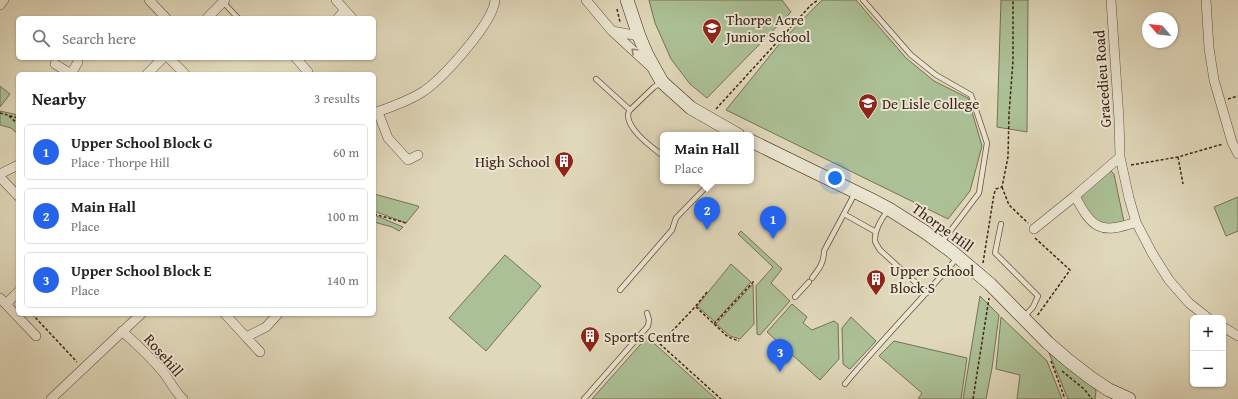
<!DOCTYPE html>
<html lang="en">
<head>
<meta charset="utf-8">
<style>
	body { margin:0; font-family:"Gentium Book Plus",serif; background:#f6f6f6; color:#222 }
	.controls { position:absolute; right:12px; bottom:12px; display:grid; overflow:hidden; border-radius:6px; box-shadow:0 1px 3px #0004 }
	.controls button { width:36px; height:36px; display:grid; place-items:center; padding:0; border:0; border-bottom:1px solid #e0e0e0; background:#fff; color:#222; font:20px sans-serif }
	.compass { position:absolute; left:1142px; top:12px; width:36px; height:36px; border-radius:50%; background:#fff; box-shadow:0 1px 3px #0004; rotate:298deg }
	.you { position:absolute; left:835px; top:178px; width:14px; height:14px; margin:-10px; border:3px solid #fff; border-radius:50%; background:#1a73e8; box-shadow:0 0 0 6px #1a73e833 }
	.badge { display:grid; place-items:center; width:26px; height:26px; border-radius:50%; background:#2563eb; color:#fff; font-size:13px; font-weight:700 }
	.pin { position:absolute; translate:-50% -33px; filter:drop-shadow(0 1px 2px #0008) }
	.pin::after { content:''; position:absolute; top:21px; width:14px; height:12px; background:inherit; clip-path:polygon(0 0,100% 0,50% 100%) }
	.popup { position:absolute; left:660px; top:132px; width:94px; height:52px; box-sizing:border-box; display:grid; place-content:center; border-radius:6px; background:#fff; filter:drop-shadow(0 1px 3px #0005); font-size:13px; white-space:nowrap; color:#767676 }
	.popup b { font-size:15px; color:#222 }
	.popup::after { content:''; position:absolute; left:50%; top:100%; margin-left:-8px; border:8px solid transparent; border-top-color:#fff }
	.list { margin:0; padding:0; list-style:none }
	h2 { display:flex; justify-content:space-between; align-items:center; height:52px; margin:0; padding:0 16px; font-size:17px }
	h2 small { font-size:13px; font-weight:400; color:#767676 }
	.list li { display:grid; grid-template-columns:26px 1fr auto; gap:12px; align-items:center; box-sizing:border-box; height:56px; margin:0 8px 8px; padding:0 8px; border:1px solid #e0e0e0; border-radius:6px }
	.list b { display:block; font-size:15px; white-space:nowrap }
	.list p { margin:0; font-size:13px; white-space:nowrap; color:#767676 }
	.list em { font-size:13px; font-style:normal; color:#767676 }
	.icon { flex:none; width:22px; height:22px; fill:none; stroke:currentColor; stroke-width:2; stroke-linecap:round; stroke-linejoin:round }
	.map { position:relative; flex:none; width:1238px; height:399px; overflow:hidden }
	.search { position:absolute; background:#fff; box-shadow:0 1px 3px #0004; left:16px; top:16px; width:360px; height:44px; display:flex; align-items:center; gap:10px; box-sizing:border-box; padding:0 14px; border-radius:6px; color:#767676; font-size:15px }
	.panel { position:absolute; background:#fff; box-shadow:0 1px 3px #0004; left:16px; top:72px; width:360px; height:244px; border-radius:6px }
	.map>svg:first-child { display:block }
</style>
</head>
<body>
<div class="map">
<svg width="1238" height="399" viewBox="0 0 1238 399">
	<rect width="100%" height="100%" fill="#e0d8ba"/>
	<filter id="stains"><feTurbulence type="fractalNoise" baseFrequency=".005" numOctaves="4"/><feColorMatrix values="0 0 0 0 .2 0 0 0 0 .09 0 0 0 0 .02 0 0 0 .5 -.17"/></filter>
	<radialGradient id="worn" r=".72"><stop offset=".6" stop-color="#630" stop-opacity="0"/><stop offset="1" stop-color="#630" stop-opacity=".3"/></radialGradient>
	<!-- green -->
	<path fill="#acc095" stroke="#767257" d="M649,0H782L791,12L707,98L690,84L671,59L655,23Z
		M822,0H856L906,58L934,81L968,98L982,146L970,191L948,219L726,110L781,42Z
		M1001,0H1028L1027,132L997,127Z
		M0,86L10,94L0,107Z
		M0,111L18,115V134L11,128L0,125Z
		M1109,171H1111L1114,174L1124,222L1108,227L1092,219L1080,197Z
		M374,194L418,206L419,207L406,223L374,211Z
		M1238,197V231L1226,236L1214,207Z
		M374,215L377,216L403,227L399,231L392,227L374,222Z
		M741,231L782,269L771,283L790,301L760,335L757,334L756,286L773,267L738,234Z
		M505,255L541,286L486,351L449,318Z
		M731,264L751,282L715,322L697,306Z
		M753,284L754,324L740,339L730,336L716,324Z
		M980,296L999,315L992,368L986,399H963Z
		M792,304L807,317L803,323L812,330L834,321L838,324L839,359L820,380L767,332Z
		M851,317L876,341L850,369L848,368L843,364L842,328Z
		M1001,317L1047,361L1062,399H1017L1020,375L996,369Z
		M647,337L716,399H592Z
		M894,341L967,358L961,399H918L922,393L879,356Z
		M1049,353L1094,387L1096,391L1095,399H1068Z"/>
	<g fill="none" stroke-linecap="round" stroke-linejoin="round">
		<defs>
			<path id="lane" d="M863,0L911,55L936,75L971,95L987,143L979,193L942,242
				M223,2L238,18
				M596,79L630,110L654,87L661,83
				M630,110C629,110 628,115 628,116C629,131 652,147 663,156
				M888,210C882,218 874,230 875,241C876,244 878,247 880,250L927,293
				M844,214L876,232
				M1001,224L995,253L1038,296L1033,307L1024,317
				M812,278C819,269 824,263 824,251L855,193
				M620,290L672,230L676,218L712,181
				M795,297L809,282
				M845,384C881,341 921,300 958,257
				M584,399L648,326L649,320L647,313"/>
			<path id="street" d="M149,0L166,18
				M336,0L352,18
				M586,0L612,31L650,66
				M1111,0L1119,119L1120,157L1129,198L1136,222L1152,253L1169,280L1189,303L1208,318
				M1206,0L1209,48L1214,80L1232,142L1238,154
				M0,5L4,0
				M207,18L225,0
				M338,18L345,10
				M612,31L639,36
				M169,58L185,74
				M296,58L308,72
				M55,64L71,74
				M71,74L78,62
				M147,74L163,58
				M378,112L388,138L408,160L418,155
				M374,113C391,107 409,101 424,91C444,77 493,23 495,0
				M0,174L18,165
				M0,177L18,196
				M1075,196C1092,228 1100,235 1136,222
				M1034,229L1075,196L1120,157
				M0,298L36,336
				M6,304L18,292
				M225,314L246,337L266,327L278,314
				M1223,327L1238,336
				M122,331C136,344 150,356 162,371C170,380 174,391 183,399
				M246,337L260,352
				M51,399L141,314"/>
			<path id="secondary" d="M627,0L639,36L647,55L662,82L691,108L738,135
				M751,141L870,199L889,209L925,232L951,251L990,284L1048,343L1069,361L1091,378L1109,390L1129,399"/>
		</defs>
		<!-- lane casing -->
		<use href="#lane" stroke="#685041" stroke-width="6"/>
		<!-- street casing -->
		<use href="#street" stroke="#685041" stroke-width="10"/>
		<!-- secondary casing -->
		<use href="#secondary" stroke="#402319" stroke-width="14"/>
		<!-- path -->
		<path stroke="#402319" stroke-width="1.5" stroke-dasharray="3 2" stroke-linecap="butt" d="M617,9L620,22
			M1228,99L1238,96
			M716,109L811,5L818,0
			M0,113L18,118
			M9,116L18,124
			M1178,157L1183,184
			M1131,165L1178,157L1223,144
			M1002,187L1009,205L1028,223
			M374,214L406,223
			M1035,238L1070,270L1037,316
			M983,263L994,194L996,189L1002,187L1008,157L1009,114L1013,61V0
			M707,292L695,307L660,344L721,399
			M696,307L728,337L739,341
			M32,314L77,362
			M714,324L755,280
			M1051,361L1065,399
			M1062,371L1084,389L1092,399
			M973,399L989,298"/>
		<!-- lane -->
		<use href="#lane" stroke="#ebe6d2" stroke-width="4.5"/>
		<!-- street -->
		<use href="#street" stroke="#ebe6d2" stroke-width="9"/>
		<!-- secondary -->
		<use href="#secondary" stroke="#ebe6d2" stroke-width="13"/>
	</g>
	<!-- one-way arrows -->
	<defs><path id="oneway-chevron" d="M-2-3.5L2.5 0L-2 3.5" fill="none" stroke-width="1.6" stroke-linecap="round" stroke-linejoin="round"/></defs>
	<use stroke="#968476" href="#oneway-chevron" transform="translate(634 51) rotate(-137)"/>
	<!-- icons -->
	<defs>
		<symbol id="school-pin" viewBox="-11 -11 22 30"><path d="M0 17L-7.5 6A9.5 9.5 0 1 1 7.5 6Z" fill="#8f2418" stroke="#ebe6d2"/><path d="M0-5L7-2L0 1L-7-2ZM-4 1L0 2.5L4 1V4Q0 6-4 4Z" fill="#fff"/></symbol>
		<symbol id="building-pin" viewBox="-11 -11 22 30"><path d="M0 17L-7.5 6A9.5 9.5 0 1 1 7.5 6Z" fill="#8f2418" stroke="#ebe6d2"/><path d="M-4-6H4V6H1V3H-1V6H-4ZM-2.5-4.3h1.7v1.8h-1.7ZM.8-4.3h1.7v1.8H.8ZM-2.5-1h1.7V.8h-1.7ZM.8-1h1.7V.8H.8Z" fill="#fff"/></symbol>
	</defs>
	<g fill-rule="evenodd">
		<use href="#school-pin" x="701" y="17" width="22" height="30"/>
		<use href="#school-pin" x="857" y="92" width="22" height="30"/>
		<use href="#building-pin" x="553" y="150" width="22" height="30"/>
		<use href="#building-pin" x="865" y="268" width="22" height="30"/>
		<use href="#building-pin" x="579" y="325" width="22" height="30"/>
	</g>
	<g text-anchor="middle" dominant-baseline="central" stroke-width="4" stroke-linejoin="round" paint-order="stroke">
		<!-- poi labels -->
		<g font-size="15" fill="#402319" stroke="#ebe6d2" text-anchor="start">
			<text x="726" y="19">Thorpe Acre<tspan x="726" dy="17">Junior School</tspan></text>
			<text x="882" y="103">De Lisle College</text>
			<text x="550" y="161" text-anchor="end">High School</text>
			<text x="890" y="270">Upper School<tspan x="890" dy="17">Block S</tspan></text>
			<text x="604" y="336">Sports Centre</text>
		</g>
		<!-- street labels -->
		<g font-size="15" fill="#402319" stroke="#ebe6d2">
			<text transform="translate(1102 79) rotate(-94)">Gracedieu Road</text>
			<text transform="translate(943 227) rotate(36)">Thorpe Hill</text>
			<text transform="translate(164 355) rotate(49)">Rosehill</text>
		</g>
	</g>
	<rect width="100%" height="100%" filter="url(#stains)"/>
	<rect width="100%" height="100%" fill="url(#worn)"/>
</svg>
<div class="controls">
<button>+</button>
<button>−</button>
</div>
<svg class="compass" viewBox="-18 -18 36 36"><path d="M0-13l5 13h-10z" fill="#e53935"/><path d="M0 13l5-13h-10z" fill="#767676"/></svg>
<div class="you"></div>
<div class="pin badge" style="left:773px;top:239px">1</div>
<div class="pin badge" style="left:707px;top:230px">2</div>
<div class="popup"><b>Main Hall</b>Place</div>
<div class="pin badge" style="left:780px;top:372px">3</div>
<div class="search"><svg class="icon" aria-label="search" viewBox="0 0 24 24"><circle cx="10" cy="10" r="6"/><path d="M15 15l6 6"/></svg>Search here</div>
<section class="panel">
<h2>Nearby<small>3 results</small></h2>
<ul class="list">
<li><span class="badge">1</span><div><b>Upper School Block G</b><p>Place · Thorpe Hill</p></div><em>60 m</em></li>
<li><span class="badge">2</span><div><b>Main Hall</b><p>Place</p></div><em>100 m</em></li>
<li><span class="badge">3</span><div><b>Upper School Block E</b><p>Place</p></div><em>140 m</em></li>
</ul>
</section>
</div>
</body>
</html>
